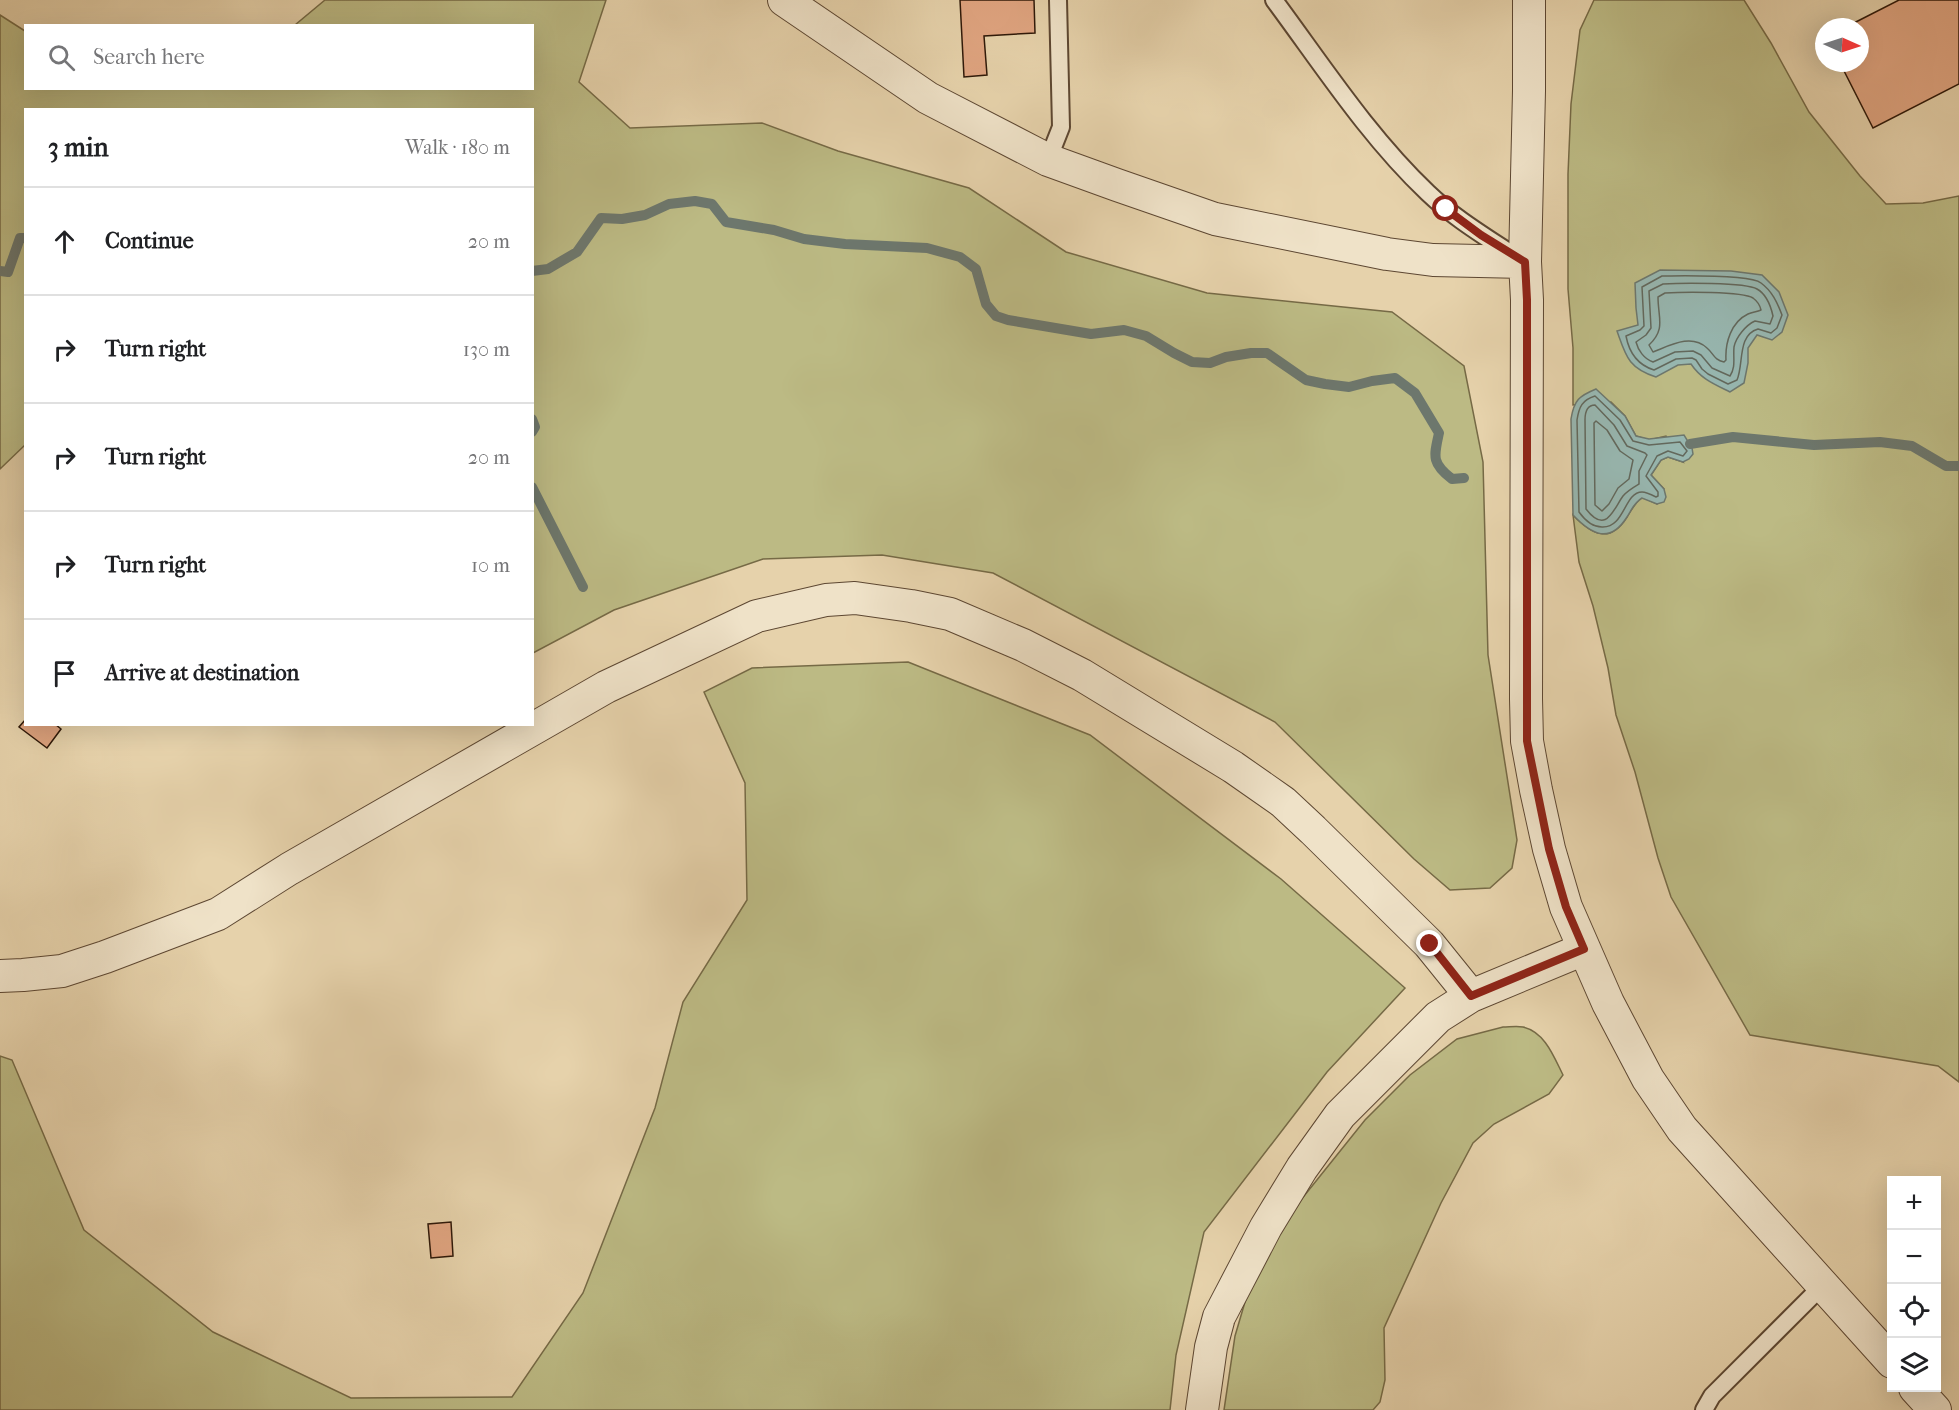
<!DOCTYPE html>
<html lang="en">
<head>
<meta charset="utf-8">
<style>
	body { margin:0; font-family:"IM FELL French Canon",serif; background:#f6f6f6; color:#202124 }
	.controls { position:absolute; right:18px; bottom:18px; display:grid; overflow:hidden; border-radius:0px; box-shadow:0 6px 24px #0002 }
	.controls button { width:54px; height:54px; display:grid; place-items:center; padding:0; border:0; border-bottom:2px solid #e0e0e0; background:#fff; color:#202124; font:30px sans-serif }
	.compass { position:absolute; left:1815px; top:18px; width:54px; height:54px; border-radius:50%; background:#fff; box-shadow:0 6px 24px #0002; rotate:93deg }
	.stop { position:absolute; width:18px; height:18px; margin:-14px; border:4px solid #8f2418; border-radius:50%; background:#fff }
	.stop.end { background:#8f2418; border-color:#fff; box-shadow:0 2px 6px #0008 }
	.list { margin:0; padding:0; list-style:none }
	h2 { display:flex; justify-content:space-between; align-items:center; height:78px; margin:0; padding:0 24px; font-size:26px }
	h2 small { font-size:20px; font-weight:400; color:#757577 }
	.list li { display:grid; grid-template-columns:39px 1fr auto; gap:18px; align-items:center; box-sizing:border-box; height:108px; padding:0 24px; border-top:2px solid #e0e0e0 }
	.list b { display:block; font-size:22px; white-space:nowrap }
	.list em { font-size:20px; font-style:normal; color:#757577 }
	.icon { flex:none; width:33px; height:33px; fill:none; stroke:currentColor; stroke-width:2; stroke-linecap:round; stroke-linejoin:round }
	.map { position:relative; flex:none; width:1959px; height:1410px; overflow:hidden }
	.search { position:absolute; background:#fff; box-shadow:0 6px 24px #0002; left:24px; top:24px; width:510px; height:66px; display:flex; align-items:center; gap:15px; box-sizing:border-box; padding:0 21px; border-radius:0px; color:#757577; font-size:22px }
	.panel { position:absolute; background:#fff; box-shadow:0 6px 24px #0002; left:24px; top:108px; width:510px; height:618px; border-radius:0px }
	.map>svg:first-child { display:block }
</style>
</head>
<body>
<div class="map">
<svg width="1959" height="1410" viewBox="0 0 1959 1410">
	<rect width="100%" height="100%" fill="#e6d2ab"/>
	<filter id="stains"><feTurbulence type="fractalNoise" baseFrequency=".00333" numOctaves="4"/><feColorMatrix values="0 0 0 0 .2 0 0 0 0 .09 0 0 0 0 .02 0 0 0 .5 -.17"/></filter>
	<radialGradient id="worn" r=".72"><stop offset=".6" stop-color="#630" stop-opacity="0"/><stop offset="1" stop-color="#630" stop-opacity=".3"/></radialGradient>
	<!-- green -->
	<path fill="#bcba84" stroke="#766a46" stroke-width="1.5" d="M325,0H606L579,82L630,128L762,123L838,151L969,188L1066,252L1207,293L1392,312L1464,366L1483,462L1488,655L1517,840L1512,868L1490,888L1450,890L1414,859L1275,722L993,573L882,555L763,559L614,610L533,653L532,110H26L25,445L0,469V15L25,31L26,88H532V26L295,25Z
		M1594,0H1744L1771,43L1809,112L1860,176L1886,204L1923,203L1959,196V1082L1938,1066L1750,1035L1671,897L1658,858L1635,772L1616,715L1608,668L1593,606L1579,562L1573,515C1592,535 1610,544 1627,517C1632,509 1635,503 1642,497L1657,504L1664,489L1651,475L1661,460L1668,457L1683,462L1666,436L1649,440L1636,436L1625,416L1611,402L1573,405V348L1568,289V174L1571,104L1580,30Z
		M908,662L1090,735L1281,879L1405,988L1327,1072L1204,1232L1176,1355L1170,1410H0V1056L12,1060L84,1230L213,1332L351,1398L512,1397L583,1293L655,1108L683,1002L747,900L745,783L704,692L752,668Z
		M1503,1027C1509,1027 1517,1026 1523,1027C1545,1032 1554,1057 1563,1075L1549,1094L1494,1124L1473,1143L1441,1203L1384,1328L1385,1380L1380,1402L1373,1410H1224L1235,1336L1255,1268L1280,1226L1365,1120L1410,1075L1457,1039Z"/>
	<!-- water -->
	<path fill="#97b6af" stroke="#6d776d" stroke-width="1.5" d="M1660,270L1731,271L1762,275L1779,292L1788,315L1782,332L1772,340L1757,335L1748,348V363L1744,383L1730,392C1714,384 1701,379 1691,364L1678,365L1656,377C1628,368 1626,356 1617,331L1638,325L1636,308L1635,283Z
		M1596,389L1625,416L1636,436L1649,439L1684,435L1692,448L1693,454L1689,459L1683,462L1668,457L1661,460L1651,475L1664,489L1666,497L1664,502L1657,504L1642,498C1634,503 1632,509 1627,517C1610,544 1592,535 1573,515L1571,419C1574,400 1579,396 1596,389Z"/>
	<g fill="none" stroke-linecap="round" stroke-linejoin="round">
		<!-- shore -->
		<path stroke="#63685c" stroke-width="1.5" d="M1662,276C1680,276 1749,274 1761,283C1772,291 1777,302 1782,315L1777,328L1771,333L1758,329C1737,335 1744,364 1737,380L1728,384L1708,374L1702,369L1696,360L1692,358L1676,359L1654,370C1638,365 1629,352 1626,336L1640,330L1644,326L1642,287Z
			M1663,284C1679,283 1745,282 1757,289C1766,294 1771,307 1773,316L1770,324L1755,321C1746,325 1736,337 1734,347C1733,358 1736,367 1730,376L1712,368L1701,355L1693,351L1675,352L1653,362C1644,359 1638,350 1636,342L1646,335L1651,328L1649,291Z
			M1665,293C1681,292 1742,291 1753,298C1757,301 1760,305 1761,310C1757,312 1753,312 1748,314C1731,322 1725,343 1726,360L1724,362C1714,360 1714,354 1707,348C1691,333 1669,346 1653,352L1649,345C1666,329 1658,318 1658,297Z
			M1595,396L1620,420L1633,441L1649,445L1680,442L1687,451L1683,456L1668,451L1657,456L1646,476L1658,492V496L1656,497C1652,495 1646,492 1642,492C1624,492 1625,528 1602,527C1592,527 1584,519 1579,512L1577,420C1579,407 1582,400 1595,396Z
			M1595,405L1614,425L1627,446L1645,453L1647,455L1639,471V484C1634,487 1627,491 1623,496C1613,510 1606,535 1586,509L1585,420C1585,413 1587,405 1595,405Z
			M1596,421L1607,430L1620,451L1633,460L1629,479L1618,488L1609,504L1602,511L1595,505L1594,423Z"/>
		<!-- stream -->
		<path stroke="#6d776d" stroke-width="10" d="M0,271L8,272L20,238H26
			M532,271L548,269L577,252L601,218L622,219L645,215L669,204L695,201L712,204L726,222L774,230L804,239L845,244L927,248L960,257L976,269L986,304L996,316L1008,320L1091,334L1124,330L1146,336L1174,353L1192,362L1210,363L1226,357L1251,353H1267L1306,380L1325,384L1349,387L1372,381L1395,378L1415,393L1439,433C1434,456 1431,463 1452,479L1464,478
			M532,419L535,427L532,432
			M1690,444L1733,437L1814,445L1880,442L1912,446L1946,466H1959
			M532,487L583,587"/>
	</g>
	<!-- building -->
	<path fill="#e0a581" stroke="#2f1909" stroke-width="1.5" d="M960,0H1034L1035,33L984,36L987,75L964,77Z
		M1899,0H1959V84L1873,128L1840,63H1860V27H1846Z
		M26,719V724H55L61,729L47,748L19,727Z
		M451,1222L453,1256L431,1258L428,1224Z"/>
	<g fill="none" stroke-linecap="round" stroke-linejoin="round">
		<defs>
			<path id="service" d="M1274,0C1323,66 1368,136 1428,193C1454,218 1486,237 1516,257
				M1048,160L1061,127L1058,0
				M1704,1410L1712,1396L1822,1286"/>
			<path id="minor" d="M784,0L928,98L1048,160L1117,185L1215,219L1387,254L1433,260L1525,262
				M1529,0V91L1525,262L1527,300L1526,699L1527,741L1536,790L1549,849L1566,907L1608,1003L1648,1079L1682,1129L1892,1362
				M0,976L23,975L62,971L105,957L218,914L289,869L606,687L757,616L826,600L855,598L911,606L950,614L1023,645L1082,675L1233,767L1283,802L1313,830L1429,944L1471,996
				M1915,1388L1935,1410
				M1202,1410L1211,1347L1219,1317L1266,1227L1302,1168L1340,1115L1438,1017L1471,996L1584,949"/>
		</defs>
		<!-- service casing -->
		<use href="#service" stroke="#5d4732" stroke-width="20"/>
		<!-- minor casing -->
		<use href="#minor" stroke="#5d4732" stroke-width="34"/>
		<!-- service -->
		<use href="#service" stroke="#efe2c8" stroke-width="16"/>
		<!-- minor -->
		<use href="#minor" stroke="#efe2c8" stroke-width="32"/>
	</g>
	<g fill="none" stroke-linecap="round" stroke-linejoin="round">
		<!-- route -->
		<path stroke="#8f2418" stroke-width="8" d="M1430,944L1471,996L1584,949L1566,907L1549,849L1527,741V300L1525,262L1481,235L1446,209"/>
	</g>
	<rect width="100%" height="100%" filter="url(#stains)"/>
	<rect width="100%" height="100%" fill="url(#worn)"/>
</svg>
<div class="controls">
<button>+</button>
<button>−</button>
<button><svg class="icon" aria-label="locate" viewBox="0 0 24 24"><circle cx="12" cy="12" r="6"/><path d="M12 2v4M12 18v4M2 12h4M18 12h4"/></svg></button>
<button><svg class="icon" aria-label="layers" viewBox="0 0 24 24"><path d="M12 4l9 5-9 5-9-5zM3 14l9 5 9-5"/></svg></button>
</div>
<svg class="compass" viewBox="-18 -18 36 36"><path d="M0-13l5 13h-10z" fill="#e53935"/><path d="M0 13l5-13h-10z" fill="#757577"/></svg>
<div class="stop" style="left:1446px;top:209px"></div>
<div class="stop end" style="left:1430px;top:944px"></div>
<div class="search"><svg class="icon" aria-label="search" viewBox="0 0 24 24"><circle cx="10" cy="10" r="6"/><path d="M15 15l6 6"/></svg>Search here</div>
<section class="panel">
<h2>3 min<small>Walk · 180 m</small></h2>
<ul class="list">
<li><svg class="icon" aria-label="ahead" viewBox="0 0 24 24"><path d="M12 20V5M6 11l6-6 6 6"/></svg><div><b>Continue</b></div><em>20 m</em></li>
<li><svg class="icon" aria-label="right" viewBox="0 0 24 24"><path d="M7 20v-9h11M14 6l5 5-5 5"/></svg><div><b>Turn right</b></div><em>130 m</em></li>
<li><svg class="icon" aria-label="right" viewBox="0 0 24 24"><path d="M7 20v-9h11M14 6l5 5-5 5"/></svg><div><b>Turn right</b></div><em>20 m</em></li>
<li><svg class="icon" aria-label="right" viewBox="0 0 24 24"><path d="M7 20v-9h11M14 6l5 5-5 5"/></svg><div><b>Turn right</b></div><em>10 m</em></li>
<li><svg class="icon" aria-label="arrive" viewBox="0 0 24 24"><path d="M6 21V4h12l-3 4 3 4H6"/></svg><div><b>Arrive at destination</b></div></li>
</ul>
</section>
</div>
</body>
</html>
